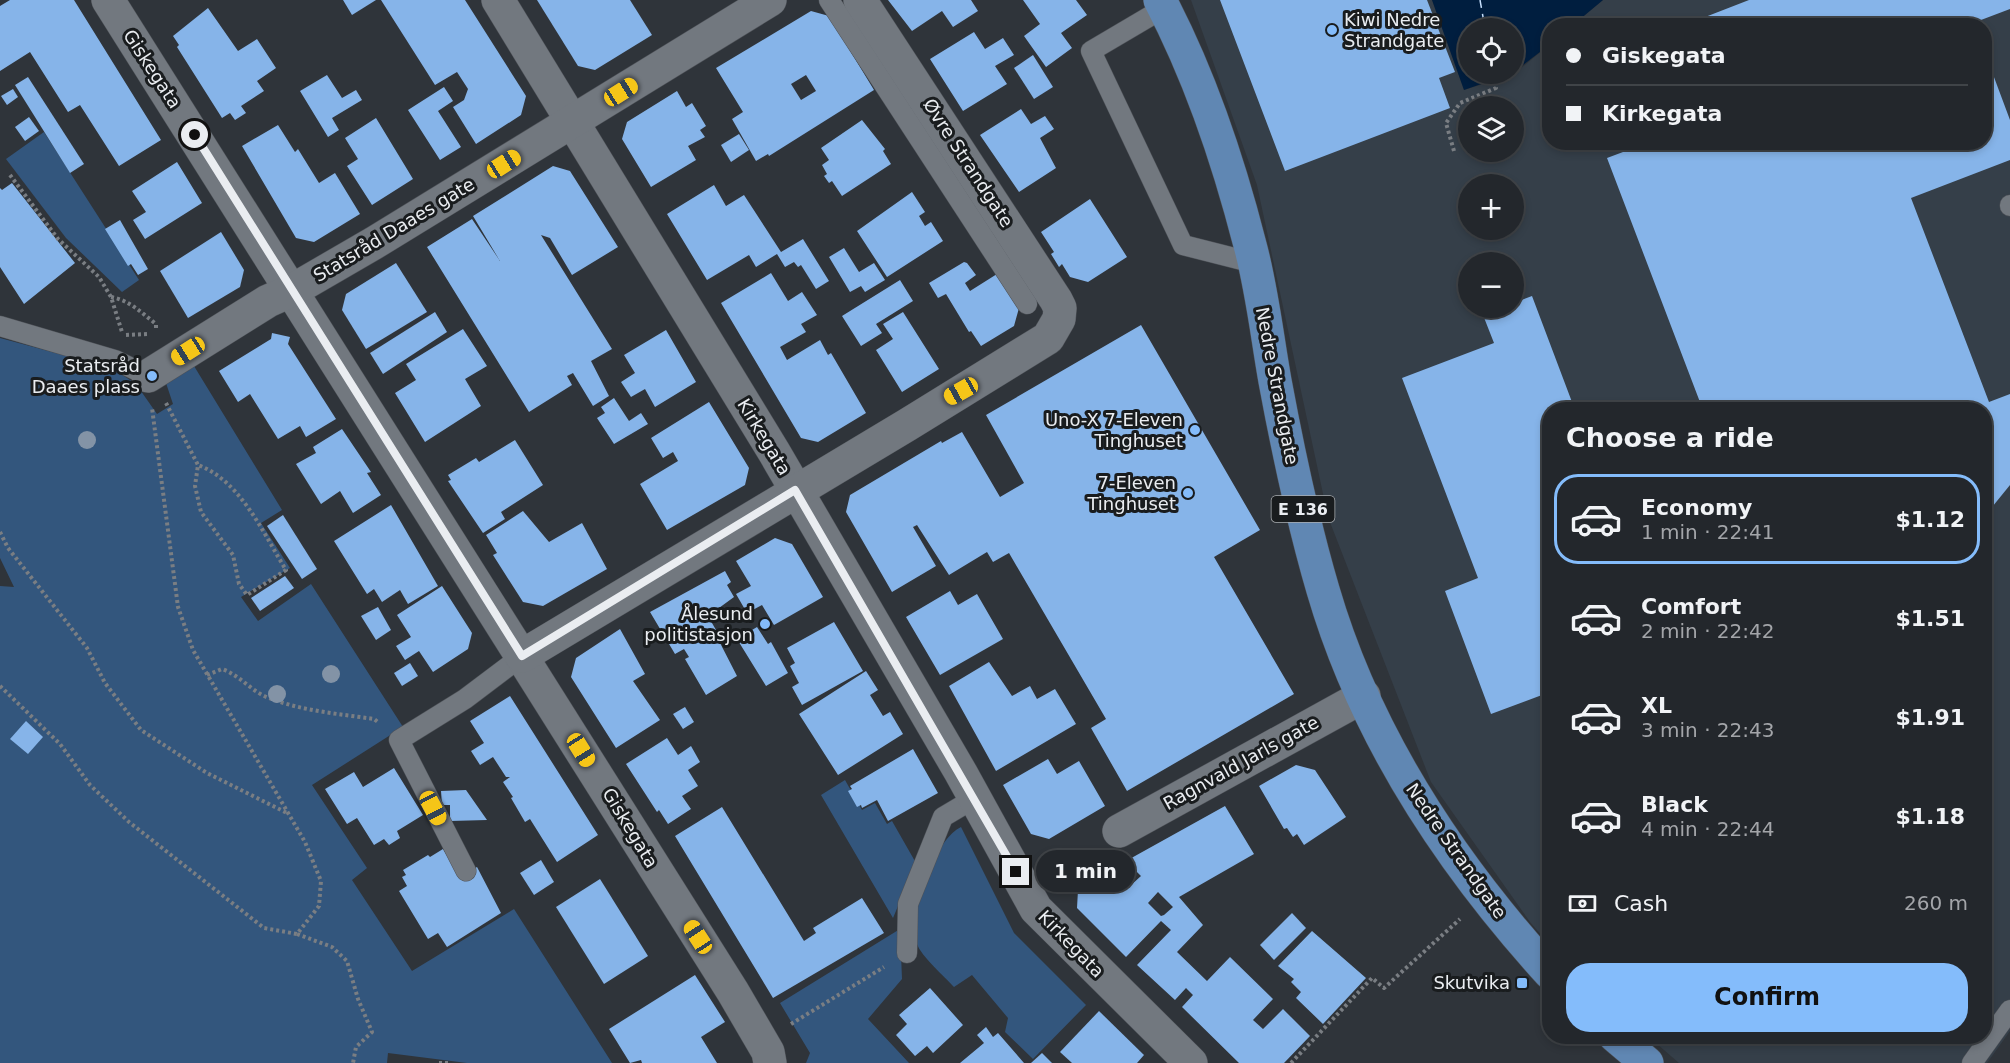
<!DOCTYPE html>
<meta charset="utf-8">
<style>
body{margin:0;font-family:"DejaVu Sans",sans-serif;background:#2b2f34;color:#f1f3f6;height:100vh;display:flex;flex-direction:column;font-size:22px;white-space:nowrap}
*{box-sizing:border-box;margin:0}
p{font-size:20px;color:#a3a5a9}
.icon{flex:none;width:33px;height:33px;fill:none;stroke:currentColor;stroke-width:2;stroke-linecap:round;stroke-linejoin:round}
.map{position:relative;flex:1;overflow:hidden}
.panel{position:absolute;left:1542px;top:402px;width:450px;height:642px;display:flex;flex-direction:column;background:#23272c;border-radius:24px;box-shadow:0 3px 9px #0003,0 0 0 2px #404448}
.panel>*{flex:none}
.hud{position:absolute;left:1542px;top:18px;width:450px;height:132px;border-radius:24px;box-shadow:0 3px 9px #0003,0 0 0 2px #404448;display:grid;align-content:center;height:132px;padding:0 24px;background:#23272c}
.controls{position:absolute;left:1458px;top:18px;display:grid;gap:12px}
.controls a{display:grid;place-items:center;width:66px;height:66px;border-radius:50%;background:#23272c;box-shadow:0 3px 9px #0003,0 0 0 2px #404448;font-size:30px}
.end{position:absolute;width:27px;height:27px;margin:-14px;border:8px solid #eaedf1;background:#111;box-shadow:0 0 0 3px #111}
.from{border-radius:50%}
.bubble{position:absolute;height:42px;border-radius:21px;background:#23272c;box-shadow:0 3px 9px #0003,0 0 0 2px #404448;font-size:20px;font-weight:800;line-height:42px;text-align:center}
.car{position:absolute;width:18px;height:36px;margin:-18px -9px;border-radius:8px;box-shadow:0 0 4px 2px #0007;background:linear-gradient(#f5c518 24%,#345 0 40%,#f5c518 0 76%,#345 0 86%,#f5c518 0)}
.hud b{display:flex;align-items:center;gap:21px;height:57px;font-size:22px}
.hud b+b{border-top:2px solid #404448}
.hud i{width:15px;height:15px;background:#f1f3f6}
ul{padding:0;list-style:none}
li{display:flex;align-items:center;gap:18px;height:90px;margin:0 12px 9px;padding:0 12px;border:3px solid transparent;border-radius:24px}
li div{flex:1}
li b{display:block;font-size:22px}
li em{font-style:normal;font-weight:800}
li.current{border-color:#84bcfb}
li>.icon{width:54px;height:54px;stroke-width:1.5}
h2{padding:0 24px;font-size:27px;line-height:72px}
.pay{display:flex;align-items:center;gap:15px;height:66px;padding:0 24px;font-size:22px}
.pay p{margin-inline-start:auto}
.primary-button{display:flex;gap:12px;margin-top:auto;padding:12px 24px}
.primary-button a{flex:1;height:69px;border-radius:24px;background:#84bcfb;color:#111;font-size:24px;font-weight:800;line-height:69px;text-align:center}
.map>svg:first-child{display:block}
.built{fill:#353f49;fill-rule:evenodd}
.green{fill:#33567d}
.water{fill:#001e3f}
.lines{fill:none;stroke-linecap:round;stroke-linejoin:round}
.ferry{stroke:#c7e0fd;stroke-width:1.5;stroke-dasharray:8 6;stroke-linecap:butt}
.building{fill:#86b4e9;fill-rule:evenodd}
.service-casing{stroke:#4e5258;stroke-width:21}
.minor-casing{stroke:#4e5258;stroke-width:34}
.trunk-casing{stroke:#4e5258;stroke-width:34}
.path{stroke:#7a7e83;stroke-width:4;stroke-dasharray:3 3;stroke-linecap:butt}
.service{stroke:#72787f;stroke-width:20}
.minor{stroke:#72787f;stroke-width:33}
.trunk{stroke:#6087b3;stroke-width:33}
.tree{fill:#8393a6}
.route{stroke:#eaedf1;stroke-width:8}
.poi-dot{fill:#84bcfb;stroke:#191c1e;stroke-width:2}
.labels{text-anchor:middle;stroke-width:6;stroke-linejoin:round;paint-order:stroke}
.shield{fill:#191c1e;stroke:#abaeb2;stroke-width:1.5}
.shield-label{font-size:16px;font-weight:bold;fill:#eaedf1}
.poi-label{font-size:18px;fill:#eaedf1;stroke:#191c1e;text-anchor:end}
.street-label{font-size:18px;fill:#eaedf1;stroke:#191c1e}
</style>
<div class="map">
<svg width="2010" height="1063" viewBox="0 0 2010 1063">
<rect width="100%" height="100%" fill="#2f343a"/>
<path class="built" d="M1191,0H1432L1464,90L1514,74L1549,45L1550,142H1984V26L1573,25L1603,0H2010V1031L1987,1063H1679L1649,1037L1984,1036V410H1550L1549,944L1530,922L1431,782L1328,517L1257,185ZM1468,106H1514V152H1468ZM1468,184H1514V230H1468ZM1468,262H1514V308H1468Z"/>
<g class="green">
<polygon points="44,132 139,280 122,292 66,238 6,159"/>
<polygon points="0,338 112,368 136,384 157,414 173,404 166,383 194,366 282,510 261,523 290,568 241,597 258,621 311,584 403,727 312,785 367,868 352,880 412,971 514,909 612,1063 467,1063 388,1053 387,1063 0,1063 0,586 14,587 0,558"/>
<polygon points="845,780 862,810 875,803 887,824 892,821 916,863 893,918 821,795"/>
<path d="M961,827L1014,933L1086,1005L1033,1059L1005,1032L1008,1018L972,975L954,987C945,977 921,956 917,944C906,916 934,840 961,827Z"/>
<polygon points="900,929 902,979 868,1019 909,1063 806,1063 810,1053 780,1003"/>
</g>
<polygon class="water" points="1432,0 1603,0 1573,25 1550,26 1549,45 1514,72 1514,28 1468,28 1468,74 1510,74 1464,90"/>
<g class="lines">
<g class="ferry">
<polyline points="1480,0 1485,28"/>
<polyline points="1493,74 1494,79"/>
</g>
</g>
<g class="building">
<polygon points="10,0 74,0 161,140 119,166 80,105 68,112 30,52 0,71 0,6"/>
<polygon points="343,0 376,0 352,15"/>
<polygon points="381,0 465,0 526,96 521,115 476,144 453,107 464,100 468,89 457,72 435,85"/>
<polygon points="537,0 630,0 652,35 595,70 578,66"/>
<polygon points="888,0 971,0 978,11 953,27 942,11 912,31"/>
<polygon points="1023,0 1076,0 1087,15 1061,33 1072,48 1046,67 1024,36 1040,24"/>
<polygon points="1220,0 1427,0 1455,72 1439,78 1450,108 1285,171"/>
<polygon points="1749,0 2010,0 2010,9 1973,23 1974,26 1682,26"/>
<polygon points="208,8 238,51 257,39 276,68 257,81 264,91 241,106 246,113 235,120 230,113 222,118 177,47 179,45 173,36"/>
<path d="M811,11L829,16L874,90L769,156L768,154L756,161L732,119L743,112L716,68ZM806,75L816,91L801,100L791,84Z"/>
<polygon points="974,32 985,49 1003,38 1014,55 995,66 1007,84 963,111 930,59"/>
<polygon points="1985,53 2010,120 2010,160 1911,198 1989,402 2010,394 2010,485 1984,517 1984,410 1703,410 1607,158 1623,152 1619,142 1984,142"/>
<polygon points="1033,55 1053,87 1034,99 1014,68"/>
<polygon points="327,75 342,98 356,90 362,100 332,118 339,130 328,137 300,91"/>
<polygon points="28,77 84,164 70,173 15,85"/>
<polygon points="444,87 453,101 438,111 461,147 440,160 408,110"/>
<polygon points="13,89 18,97 7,105 1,96"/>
<polygon points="677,91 686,107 692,103 706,126 700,130 705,137 688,146 696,160 651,187 622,139 627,122"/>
<polygon points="1021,109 1031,124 1045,116 1054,129 1040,138 1056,168 1019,192 980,135"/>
<polygon points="29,117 39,131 25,141 15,127"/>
<polygon points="376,118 413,179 372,205 347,166 358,159 345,138"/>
<polygon points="862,120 885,149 883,151 891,164 842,196 832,181 829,183 824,176 827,174 822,165 829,160 821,148"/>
<polygon points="278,125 295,152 298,149 319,183 335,173 360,214 314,242 296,238 242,146"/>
<polygon points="739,134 749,150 731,162 721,145"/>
<polygon points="177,162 202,203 145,239 133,220 146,212 132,191"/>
<polygon points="553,166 570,171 618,247 572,275 550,238 541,235 612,349 591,361 609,396 593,406 573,373 567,376 572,385 529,412 427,247 472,219 500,261 473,216"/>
<polygon points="12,183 75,263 24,304 0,267 0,188 2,190"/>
<polygon points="714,185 726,206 744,195 781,252 803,239 829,281 816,289 801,265 798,267 794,262 785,267 777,254 756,267 749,255 707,280 667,214"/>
<polygon points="912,192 925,212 919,216 925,226 931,222 943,241 887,277 857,231"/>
<polygon points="1090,199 1127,257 1088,282 1070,277 1062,264 1059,267 1051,254 1054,252 1041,232"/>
<polygon points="120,220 148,269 138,275 131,264 128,266 105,229"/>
<polygon points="221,232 244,270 240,287 188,318 160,271"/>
<polygon points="844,248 859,272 874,263 885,280 865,292 861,286 850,292 829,257"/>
<polygon points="964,262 967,263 976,275 965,283 970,291 997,274 1019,308 1014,326 981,346 971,331 969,332 946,294 938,298 929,283"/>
<polygon points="396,263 427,312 366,349 342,310 346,294"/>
<polygon points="771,273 788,301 802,292 817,315 801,324 806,332 780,347 787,360 820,340 828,355 831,353 866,413 818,442 801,438 721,303"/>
<polygon points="900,280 913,301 876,324 882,333 861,346 842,316"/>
<polygon points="1532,296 1575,410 1550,410 1550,692 1491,714 1445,591 1478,578 1402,378 1494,343 1483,315 1502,308 1514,308 1514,303"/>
<polygon points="435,312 447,332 383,374 370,353"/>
<polygon points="903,312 939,369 902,392 876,350 893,339 883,324"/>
<polygon points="1141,325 1260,530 1214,557 1294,694 1127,791 1091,728 1106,719 1009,553 993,562 987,552 949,575 917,525 913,527 936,566 892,592 846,512 850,495 941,441 942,443 962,432 1000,497 1024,483 986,415"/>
<polygon points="463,329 487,366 465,379 481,406 425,442 395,393 416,380 406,364"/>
<polygon points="666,330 696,382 655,407 645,389 631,397 621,382 635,373 624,355"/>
<polygon points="272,333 290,337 288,344 336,419 306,437 300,426 278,439 250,394 238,402 219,371 271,339"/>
<polygon points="614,398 629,421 641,413 648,424 614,444 597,418 605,413 601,407"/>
<polygon points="709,402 749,468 745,485 667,530 640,484 678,461 673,452 663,458 651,438"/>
<polygon points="342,429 371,472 367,473 381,495 353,513 340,491 321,504 296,464 316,453 313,447"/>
<polygon points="515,440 543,485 501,512 505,519 483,533 448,481 451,480 448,475 476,458 479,462"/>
<polygon points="391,505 438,586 408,604 400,590 382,602 374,589 367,594 334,541"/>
<polygon points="523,511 549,542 582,523 607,569 543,606 523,602 493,555 497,553 486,535"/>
<polygon points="283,515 317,569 302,579 267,526"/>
<polygon points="775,538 792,544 823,597 774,625 762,605 747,613 736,594 751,586 736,561"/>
<polygon points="725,571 731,582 727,585 734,597 708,616 716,630 709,634 714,641 718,639 737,676 706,695 685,659 689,657 684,649 675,654 650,612"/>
<polygon points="285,576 294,588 260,611 251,598"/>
<polygon points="442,586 472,633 468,649 433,672 419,651 405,660 396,646 411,637 397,615"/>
<polygon points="950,591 958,605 977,594 1003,639 940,675 906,617"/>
<polygon points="378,607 391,630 376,640 361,616"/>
<polygon points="834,622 863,671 802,705 792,687 799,683 790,666 795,663 787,648"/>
<polygon points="757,627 768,644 771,642 788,673 766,686 737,639"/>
<polygon points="620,629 645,674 633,681 660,720 616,748 571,677 576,658"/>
<polygon points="989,662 1012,696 1030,686 1037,699 1055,689 1076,724 996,771 949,686"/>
<polygon points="410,663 418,676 402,686 394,673"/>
<polygon points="866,671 878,690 870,695 883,716 890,712 903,734 838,775 799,714"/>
<polygon points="510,696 598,835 557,862 530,819 525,822 511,798 513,797 503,782 510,777 506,777 493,757 480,765 471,751 484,743 470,721"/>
<polygon points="685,707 694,722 683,729 673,714"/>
<polygon points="26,721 43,737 28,754 10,739"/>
<polygon points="667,738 678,755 691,746 700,762 688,770 698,786 682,796 691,809 668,824 659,810 657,812 626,764"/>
<polygon points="913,749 938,793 888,821 877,800 862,808 861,805 857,807 848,791 852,789 850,786"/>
<polygon points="1048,759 1057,774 1079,761 1105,806 1049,839 1031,834 1003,785"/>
<polygon points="1296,765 1315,770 1346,817 1304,845 1297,834 1293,837 1287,828 1284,829 1259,786"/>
<polygon points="394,768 423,815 397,831 400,838 389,845 384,839 374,845 357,818 347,824 325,789 354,772 363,787"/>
<polygon points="466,790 487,820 450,821 450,805 442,805 441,791"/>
<path d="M1225,806L1254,854L1179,897L1203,925L1177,952L1207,981L1230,957L1273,999L1253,1020L1263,1029L1283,1009L1310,1036L1284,1063H1239L1182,1007L1193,995L1186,988L1175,1000L1137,965L1171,930L1161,921L1126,957L1077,908L1078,890L1116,868L1120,871L1118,873L1130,886L1141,876L1126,861ZM1158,892L1173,907L1164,915L1161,916L1148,903Z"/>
<polygon points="722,807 804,941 816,933 813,928 862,898 884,933 773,998 675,836"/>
<polygon points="443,849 461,877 477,867 501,913 447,947 438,933 428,939 399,891 407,886 402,877 406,875 403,870 428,855 430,857"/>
<polygon points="541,860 554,882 534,895 520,873"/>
<polygon points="600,879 648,956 604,984 556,907"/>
<polygon points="1292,913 1306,928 1274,960 1260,945"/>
<polygon points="1312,931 1366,978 1323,1024 1296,998 1301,992 1291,982 1294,979 1278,966"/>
<polygon points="695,975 725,1022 701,1037 717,1063 642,1063 641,1060 630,1063 609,1029"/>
<polygon points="930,988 963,1025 933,1053 927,1046 915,1056 896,1035 907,1024 899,1015"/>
<polygon points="1099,1011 1144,1055 1137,1063 1072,1063 1060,1052"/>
<polygon points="986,1027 993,1037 998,1033 1024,1063 960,1063 984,1043 977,1035"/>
<polygon points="1042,1053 1052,1063 1031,1063"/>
</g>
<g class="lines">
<g class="service-casing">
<g id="service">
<polyline points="829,0 1027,304"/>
<polyline points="1164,8 1091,51 1183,245 1254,263"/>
<polyline points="2010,205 2010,206"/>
<polyline points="0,326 115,360 148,376"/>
<polyline points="466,871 399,740 465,699 522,656"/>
<polyline points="907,953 908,904 943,817 975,798"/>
<polyline points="1972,1063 2010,1010"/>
</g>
</g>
<g class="minor-casing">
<g id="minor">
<polyline points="108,0 733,992 768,1052 770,1063"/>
<polyline points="498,0 774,452 961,773 1036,909 1191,1063"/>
<polyline points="148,376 268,301 293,290 374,243 770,0"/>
<polyline points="522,656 907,425 1048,338 1059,319 1060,308 1056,300 860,0"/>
<polyline points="1119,831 1364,696"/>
</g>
</g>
<g class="trunk-casing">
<g id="trunk">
<path d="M1160,0C1201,78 1228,159 1250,245C1262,289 1267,336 1275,381C1288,451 1303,522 1323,590C1365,734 1450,863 1550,973"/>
<polyline points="1615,1036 1647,1063"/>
</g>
</g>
<g class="path">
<polyline points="1454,151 1446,123 1460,103 1496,88 1494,79"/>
<polyline points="10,175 58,239 99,277 111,297 122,332"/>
<path d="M111,297C129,300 142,313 156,324V330"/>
<polyline points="126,335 148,334"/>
<path d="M166,403L198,465L195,486L201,512L233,555L239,584L247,595L286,570C263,533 241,481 198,465"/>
<polyline points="0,532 8,548 87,648 105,683 141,730 207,773 287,813"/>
<path d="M207,675L222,669C241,676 252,692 269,698C302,711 340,714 374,719L379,723"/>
<polyline points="0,686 60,744 90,785 129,822 264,928 297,934 319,906 321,881 305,842 193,650 178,607 152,408"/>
<polyline points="297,934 332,947 347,961 358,999 372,1032 356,1047 353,1063"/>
<polyline points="791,1024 884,967"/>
<polyline points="439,1063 449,1063"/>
<polyline points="1291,1063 1372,978 1384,988 1460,919"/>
</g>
<use href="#service" class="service"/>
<use href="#minor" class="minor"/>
<use href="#trunk" class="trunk"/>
</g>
<g class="tree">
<circle cx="87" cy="440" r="9"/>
<circle cx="331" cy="674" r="9"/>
<circle cx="277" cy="694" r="9"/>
</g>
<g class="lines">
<polyline class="route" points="195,135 522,656 795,490 1016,872"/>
</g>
<g class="poi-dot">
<circle cx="1332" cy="30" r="6"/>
<circle cx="152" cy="376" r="6"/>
<circle cx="1195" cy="430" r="6"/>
<circle cx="1188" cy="493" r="6"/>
<circle cx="765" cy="624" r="6"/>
<rect x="1516" y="977" width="12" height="12" rx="3"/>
</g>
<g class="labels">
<rect class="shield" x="1271.5" y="496" width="63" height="26" rx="4.5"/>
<g class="shield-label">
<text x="1303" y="515">E 136</text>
</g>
<g class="poi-label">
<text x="1344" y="26" text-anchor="start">Kiwi Nedre<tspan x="1344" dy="21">Strandgate</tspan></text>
<text x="140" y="372">Statsråd<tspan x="140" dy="21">Daaes plass</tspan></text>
<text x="1183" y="426">Uno-X 7-Eleven<tspan x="1183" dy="21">Tinghuset</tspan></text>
<text x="1176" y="489">7-Eleven<tspan x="1176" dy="21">Tinghuset</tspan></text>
<text x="753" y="620">Ålesund<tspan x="753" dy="21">politistasjon</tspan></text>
<text x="1510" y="989">Skutvika</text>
</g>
<g class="street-label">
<text transform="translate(152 69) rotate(57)" y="6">Giskegata</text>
<text transform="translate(968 163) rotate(57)" y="6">Øvre Strandgate</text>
<text transform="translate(394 230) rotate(-31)" y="6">Statsråd Daaes gate</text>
<text transform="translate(1277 386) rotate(79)" y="6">Nedre Strandgate</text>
<text transform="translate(764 437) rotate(59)" y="6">Kirkegata</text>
<text transform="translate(1241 763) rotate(-29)" y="6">Ragnvald Jarls gate</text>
<text transform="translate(630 828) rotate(59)" y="6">Giskegata</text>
<text transform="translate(1456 851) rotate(55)" y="6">Nedre Strandgate</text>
<text transform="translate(1071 944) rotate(46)" y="6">Kirkegata</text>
</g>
</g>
</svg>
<div class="controls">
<a><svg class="icon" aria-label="locate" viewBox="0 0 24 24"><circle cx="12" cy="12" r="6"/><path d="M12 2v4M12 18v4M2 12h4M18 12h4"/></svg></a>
<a><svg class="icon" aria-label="layers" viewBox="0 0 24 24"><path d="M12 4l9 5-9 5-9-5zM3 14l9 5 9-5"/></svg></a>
<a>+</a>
<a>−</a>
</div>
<i class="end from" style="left:195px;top:135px"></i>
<i class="end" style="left:1016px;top:872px"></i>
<div class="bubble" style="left:1036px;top:850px;width:99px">1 min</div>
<i class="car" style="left:621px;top:92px;rotate:58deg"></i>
<i class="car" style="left:504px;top:164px;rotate:58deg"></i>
<i class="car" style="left:188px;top:351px;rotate:238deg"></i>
<i class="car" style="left:961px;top:391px;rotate:241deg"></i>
<i class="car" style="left:581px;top:750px;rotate:148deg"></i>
<i class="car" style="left:433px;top:808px;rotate:152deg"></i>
<i class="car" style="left:698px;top:937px;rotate:327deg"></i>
<div class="hud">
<b><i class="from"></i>Giskegata</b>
<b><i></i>Kirkegata</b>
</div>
<section class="panel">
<h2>Choose a ride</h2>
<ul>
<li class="current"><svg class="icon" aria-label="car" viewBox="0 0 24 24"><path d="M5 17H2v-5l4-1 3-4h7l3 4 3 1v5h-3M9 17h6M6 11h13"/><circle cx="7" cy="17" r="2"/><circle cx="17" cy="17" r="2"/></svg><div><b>Economy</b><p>1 min · 22:41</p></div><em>$1.12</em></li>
<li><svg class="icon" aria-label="car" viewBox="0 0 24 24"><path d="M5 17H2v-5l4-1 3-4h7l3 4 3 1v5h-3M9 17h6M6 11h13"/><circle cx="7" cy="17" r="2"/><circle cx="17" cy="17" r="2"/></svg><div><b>Comfort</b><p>2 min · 22:42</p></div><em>$1.51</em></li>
<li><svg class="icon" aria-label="car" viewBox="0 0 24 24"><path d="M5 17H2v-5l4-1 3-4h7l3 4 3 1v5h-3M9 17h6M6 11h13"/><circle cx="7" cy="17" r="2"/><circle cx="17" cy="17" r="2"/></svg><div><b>XL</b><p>3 min · 22:43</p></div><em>$1.91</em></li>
<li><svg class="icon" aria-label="car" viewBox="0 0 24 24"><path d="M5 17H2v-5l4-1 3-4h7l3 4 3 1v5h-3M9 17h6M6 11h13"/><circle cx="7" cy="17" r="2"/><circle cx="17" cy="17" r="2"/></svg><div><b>Black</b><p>4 min · 22:44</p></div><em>$1.18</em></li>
</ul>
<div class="pay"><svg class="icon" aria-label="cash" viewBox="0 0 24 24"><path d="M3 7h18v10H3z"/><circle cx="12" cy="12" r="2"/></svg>Cash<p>260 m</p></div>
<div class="primary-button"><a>Confirm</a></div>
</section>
</div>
